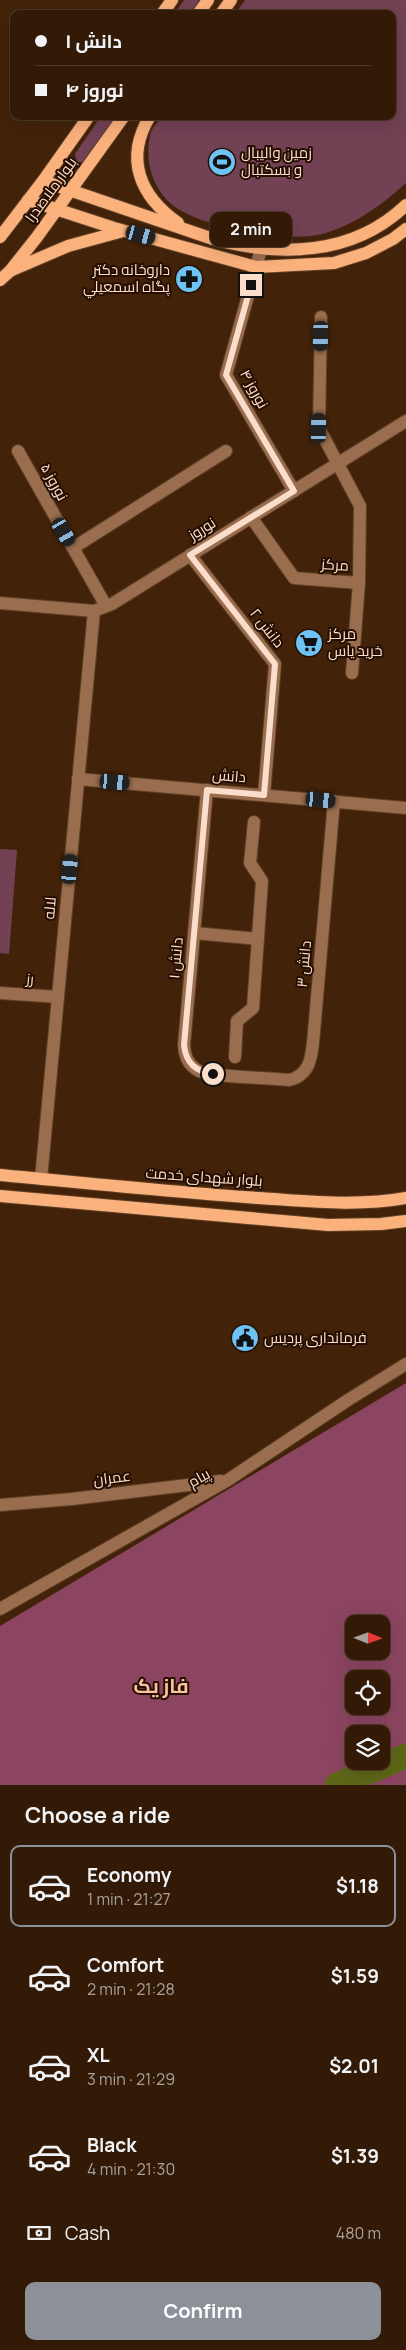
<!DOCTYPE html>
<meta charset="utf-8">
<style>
body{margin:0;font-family:Manrope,Cairo,sans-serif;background:#3d2715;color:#f1f3f6;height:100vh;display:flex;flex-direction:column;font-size:19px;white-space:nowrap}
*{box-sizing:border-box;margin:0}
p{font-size:16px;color:#a8a19b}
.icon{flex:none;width:28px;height:28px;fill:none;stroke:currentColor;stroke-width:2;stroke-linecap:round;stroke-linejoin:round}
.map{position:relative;height:1785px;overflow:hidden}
.sheet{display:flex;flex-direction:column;background:#321a07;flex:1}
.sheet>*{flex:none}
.guide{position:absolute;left:10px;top:10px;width:386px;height:110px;border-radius:10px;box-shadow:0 5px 20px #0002,0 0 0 1px #4d3828;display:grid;align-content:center;height:110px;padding:0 25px;background:#321a07}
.needle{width:32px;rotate:91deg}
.fabs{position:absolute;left:345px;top:1615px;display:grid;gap:10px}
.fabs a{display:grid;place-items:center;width:45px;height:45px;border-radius:10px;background:#321a07;box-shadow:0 5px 20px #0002,0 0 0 1px #4d3828;font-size:25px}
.end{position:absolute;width:22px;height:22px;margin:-11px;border:6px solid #fadecb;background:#111;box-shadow:0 0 0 2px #111}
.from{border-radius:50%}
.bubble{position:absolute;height:35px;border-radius:10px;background:#321a07;box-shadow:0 5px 20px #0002,0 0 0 1px #4d3828;font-size:16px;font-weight:700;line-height:35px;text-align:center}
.car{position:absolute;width:15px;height:30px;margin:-15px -8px;border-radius:6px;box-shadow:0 0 4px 1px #0007;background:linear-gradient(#222 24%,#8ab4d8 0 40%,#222 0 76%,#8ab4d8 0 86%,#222 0)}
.guide b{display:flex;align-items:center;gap:18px;height:48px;font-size:19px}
.guide b+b{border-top:1px solid #4d3828}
.guide i{width:12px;height:12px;background:#f1f3f6}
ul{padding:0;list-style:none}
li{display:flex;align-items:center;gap:15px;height:82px;margin:0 10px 8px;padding:0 15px;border:2px solid transparent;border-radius:10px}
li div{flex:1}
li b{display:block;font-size:19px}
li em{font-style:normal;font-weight:700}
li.active{border-color:#8c9099}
li>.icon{width:45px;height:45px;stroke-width:1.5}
h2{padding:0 25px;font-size:22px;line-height:60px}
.pay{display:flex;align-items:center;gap:12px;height:55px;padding:0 25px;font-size:19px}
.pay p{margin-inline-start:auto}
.primary-button{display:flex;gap:10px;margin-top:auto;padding:10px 25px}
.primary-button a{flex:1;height:58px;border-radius:10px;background:#8c9099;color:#fff;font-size:20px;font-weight:700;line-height:58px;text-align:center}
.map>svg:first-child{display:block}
.green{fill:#724154}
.forest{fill:#8c4561;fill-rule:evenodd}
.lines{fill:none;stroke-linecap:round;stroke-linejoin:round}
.river{stroke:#5d6717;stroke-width:25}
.minor-casing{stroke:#5f4128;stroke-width:14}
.major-casing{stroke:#5f4128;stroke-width:14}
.minor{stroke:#996d4d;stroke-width:12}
.major{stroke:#fab17c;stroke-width:12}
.route{stroke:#fadecb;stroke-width:6}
.labels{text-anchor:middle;stroke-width:4;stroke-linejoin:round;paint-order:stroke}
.poi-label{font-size:15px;fill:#fadecb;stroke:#250d00;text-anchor:start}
.street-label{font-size:15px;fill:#fadecb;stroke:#250d00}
.district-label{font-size:20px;font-weight:bold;fill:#f9c29c;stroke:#250d00}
</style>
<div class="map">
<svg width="406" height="1785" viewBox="0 0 406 1785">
<rect width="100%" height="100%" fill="#422309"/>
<g class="green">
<polygon points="184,0 199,0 190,14 174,14"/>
<path d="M245,0H406V183C381,206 345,232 311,236C275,240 210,228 178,209C153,193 143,160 151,132C153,127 159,121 162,116H392V14H235Z"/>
<polygon points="101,116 117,116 86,161 77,163 75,154"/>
<polygon points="0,849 17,850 9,954 0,953"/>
</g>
<path class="forest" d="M406,1383V1785H0V1626ZM354,1624H381V1651H354ZM354,1679H381V1706H354ZM354,1734H381V1761H354Z"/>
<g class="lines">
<polyline class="river" points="337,1785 406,1756"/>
<g class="minor-casing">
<g id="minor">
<polyline points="261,249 226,375 294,491"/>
<polyline points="321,317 319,428 360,506 359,583"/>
<polyline points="18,451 106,606"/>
<polyline points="251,517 294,578 359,583 352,673"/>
<polyline points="73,548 226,451"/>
<polyline points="190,555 275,664 264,795"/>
<polyline points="0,603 94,611 112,604 406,421"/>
<polyline points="78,779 406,808"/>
<path d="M207,790L184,1045C185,1057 188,1065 199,1071C212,1077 271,1078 289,1080C312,1075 312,1053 314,1032L334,801"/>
<polyline points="194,933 258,939"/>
<polyline points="0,993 58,997"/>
<polyline points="235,1057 237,1021 253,1008 262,881 250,863 254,822"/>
<polyline points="41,1179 94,611"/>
<polyline points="0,1505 72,1499 221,1481"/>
<polyline points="0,1609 228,1480 348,1400 406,1364"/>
</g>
</g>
<g class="major-casing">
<g id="major">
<polyline points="162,14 172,0"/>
<polyline points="198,14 208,0"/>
<polyline points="221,14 231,0"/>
<path d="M150,116C124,159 140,196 178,223"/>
<path d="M43,181L213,239C280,257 353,256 406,205"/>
<polyline points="28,200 114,228 256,267 334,263 366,253 393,239 406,229"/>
<polyline points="0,237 43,181 89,116"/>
<polyline points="12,270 68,246 123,231"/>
<polyline points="0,280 10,271 37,237 124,116"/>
<path d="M0,1175C86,1183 172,1192 258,1198C307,1201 357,1207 406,1198"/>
<polyline points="0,1196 328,1225 381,1224 406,1221"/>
</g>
</g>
<use href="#minor" class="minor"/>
<use href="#major" class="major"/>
</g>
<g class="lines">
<path class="route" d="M213,1074C196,1071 186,1064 184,1045L207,790L264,795L275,664L190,555L294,491L226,375L251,285"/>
</g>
<defs>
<g id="stadium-disc" transform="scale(1.4375)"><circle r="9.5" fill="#6fc2f4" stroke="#250d00"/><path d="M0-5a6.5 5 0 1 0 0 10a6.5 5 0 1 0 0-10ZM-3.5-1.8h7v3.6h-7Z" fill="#111"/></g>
<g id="pharmacy-disc" transform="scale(1.4375)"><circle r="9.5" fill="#6fc2f4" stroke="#250d00"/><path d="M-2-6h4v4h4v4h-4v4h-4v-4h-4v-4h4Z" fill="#111"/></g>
<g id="supermarket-disc" transform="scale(1.4375)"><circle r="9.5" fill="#6fc2f4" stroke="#250d00"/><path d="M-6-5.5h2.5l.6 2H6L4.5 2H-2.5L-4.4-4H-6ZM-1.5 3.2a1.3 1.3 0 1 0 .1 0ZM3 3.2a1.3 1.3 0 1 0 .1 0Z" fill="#111"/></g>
<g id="civic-disc" transform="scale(1.4375)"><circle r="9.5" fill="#6fc2f4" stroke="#250d00"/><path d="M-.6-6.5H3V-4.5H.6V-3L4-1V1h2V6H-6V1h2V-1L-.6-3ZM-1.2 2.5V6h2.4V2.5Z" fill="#111"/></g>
</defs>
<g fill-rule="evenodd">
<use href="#stadium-disc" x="222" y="162"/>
<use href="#pharmacy-disc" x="189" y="279"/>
<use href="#supermarket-disc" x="309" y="643"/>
<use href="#civic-disc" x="245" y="1338"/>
</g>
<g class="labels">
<g class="poi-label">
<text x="241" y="158">زمین والیبال<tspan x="241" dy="17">و بسکتبال</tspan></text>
<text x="170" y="275" text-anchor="end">داروخانه دكتر<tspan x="170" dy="17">پگاه اسمعيلي</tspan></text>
<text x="328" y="639">مرکز<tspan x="328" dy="17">خرید یاس</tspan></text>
<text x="264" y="1343">فرمانداری پردیس</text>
</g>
<g class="street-label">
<text transform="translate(51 190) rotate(-54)" y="5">بلوار ملاصدرا</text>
<text transform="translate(254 389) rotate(61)" y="5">نوروز ۴</text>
<text transform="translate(54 482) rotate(61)" y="5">نوروز ۵</text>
<text transform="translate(202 529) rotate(-32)" y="5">نوروز</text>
<text transform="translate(335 565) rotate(4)" y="5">مرکز</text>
<text transform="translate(267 628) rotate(52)" y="5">دانش ۲</text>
<text transform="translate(229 776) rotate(5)" y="5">دانش</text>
<text transform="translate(50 908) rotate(-85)" y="5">لاله</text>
<text transform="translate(176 958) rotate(-85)" y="5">دانش ۱</text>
<text transform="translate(304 964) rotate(-85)" y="5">دانش ۳</text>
<text transform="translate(30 979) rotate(5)" y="5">رز</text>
<text transform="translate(204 1177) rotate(4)" y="5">بلوار شهدای خدمت</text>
<text transform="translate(112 1478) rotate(-7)" y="5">عمران</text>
<text transform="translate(199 1478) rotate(-29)" y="5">پیام</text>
</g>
<g class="district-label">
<text x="161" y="1693">فاز یک</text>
</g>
</g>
</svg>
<div class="fabs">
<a><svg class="needle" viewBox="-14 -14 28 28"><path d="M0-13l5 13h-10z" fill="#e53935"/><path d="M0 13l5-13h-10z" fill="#a8a19b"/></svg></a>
<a><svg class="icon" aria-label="locate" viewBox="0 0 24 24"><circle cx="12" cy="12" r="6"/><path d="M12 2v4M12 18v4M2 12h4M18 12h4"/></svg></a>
<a><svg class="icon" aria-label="layers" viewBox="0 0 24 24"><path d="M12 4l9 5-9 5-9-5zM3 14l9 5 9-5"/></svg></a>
</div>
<i class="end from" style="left:213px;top:1074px"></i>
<i class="end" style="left:251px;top:285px"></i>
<div class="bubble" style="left:210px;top:212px;width:82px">2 min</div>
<i class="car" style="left:141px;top:235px;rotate:105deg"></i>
<i class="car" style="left:321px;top:336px;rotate:181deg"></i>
<i class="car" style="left:319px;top:428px;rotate:1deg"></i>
<i class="car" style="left:64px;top:532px;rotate:150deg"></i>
<i class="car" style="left:115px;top:782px;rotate:95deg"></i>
<i class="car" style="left:321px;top:800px;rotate:95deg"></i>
<i class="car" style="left:70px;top:869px;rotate:5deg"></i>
<div class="guide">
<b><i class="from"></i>دانش ۱</b>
<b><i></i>نوروز ۴</b>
</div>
</div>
<section class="sheet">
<h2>Choose a ride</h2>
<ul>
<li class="active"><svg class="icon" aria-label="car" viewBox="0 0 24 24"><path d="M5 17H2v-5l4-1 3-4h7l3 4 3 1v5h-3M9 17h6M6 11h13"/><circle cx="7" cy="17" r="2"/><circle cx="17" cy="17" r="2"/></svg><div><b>Economy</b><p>1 min · 21:27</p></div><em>$1.18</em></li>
<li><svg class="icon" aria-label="car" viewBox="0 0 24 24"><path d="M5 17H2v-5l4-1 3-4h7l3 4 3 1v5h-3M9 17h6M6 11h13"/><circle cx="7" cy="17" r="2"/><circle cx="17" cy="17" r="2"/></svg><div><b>Comfort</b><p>2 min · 21:28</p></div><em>$1.59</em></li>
<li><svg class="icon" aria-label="car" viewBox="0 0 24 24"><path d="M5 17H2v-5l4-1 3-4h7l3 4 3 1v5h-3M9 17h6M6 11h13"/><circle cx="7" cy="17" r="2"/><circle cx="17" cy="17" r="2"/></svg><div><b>XL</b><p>3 min · 21:29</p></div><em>$2.01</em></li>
<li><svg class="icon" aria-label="car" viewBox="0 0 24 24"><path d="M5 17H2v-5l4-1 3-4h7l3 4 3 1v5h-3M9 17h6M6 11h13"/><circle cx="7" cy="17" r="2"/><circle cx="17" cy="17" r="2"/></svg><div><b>Black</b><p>4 min · 21:30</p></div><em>$1.39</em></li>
</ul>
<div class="pay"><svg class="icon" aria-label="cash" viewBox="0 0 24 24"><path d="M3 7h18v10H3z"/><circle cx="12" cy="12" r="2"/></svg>Cash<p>480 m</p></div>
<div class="primary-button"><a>Confirm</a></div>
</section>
